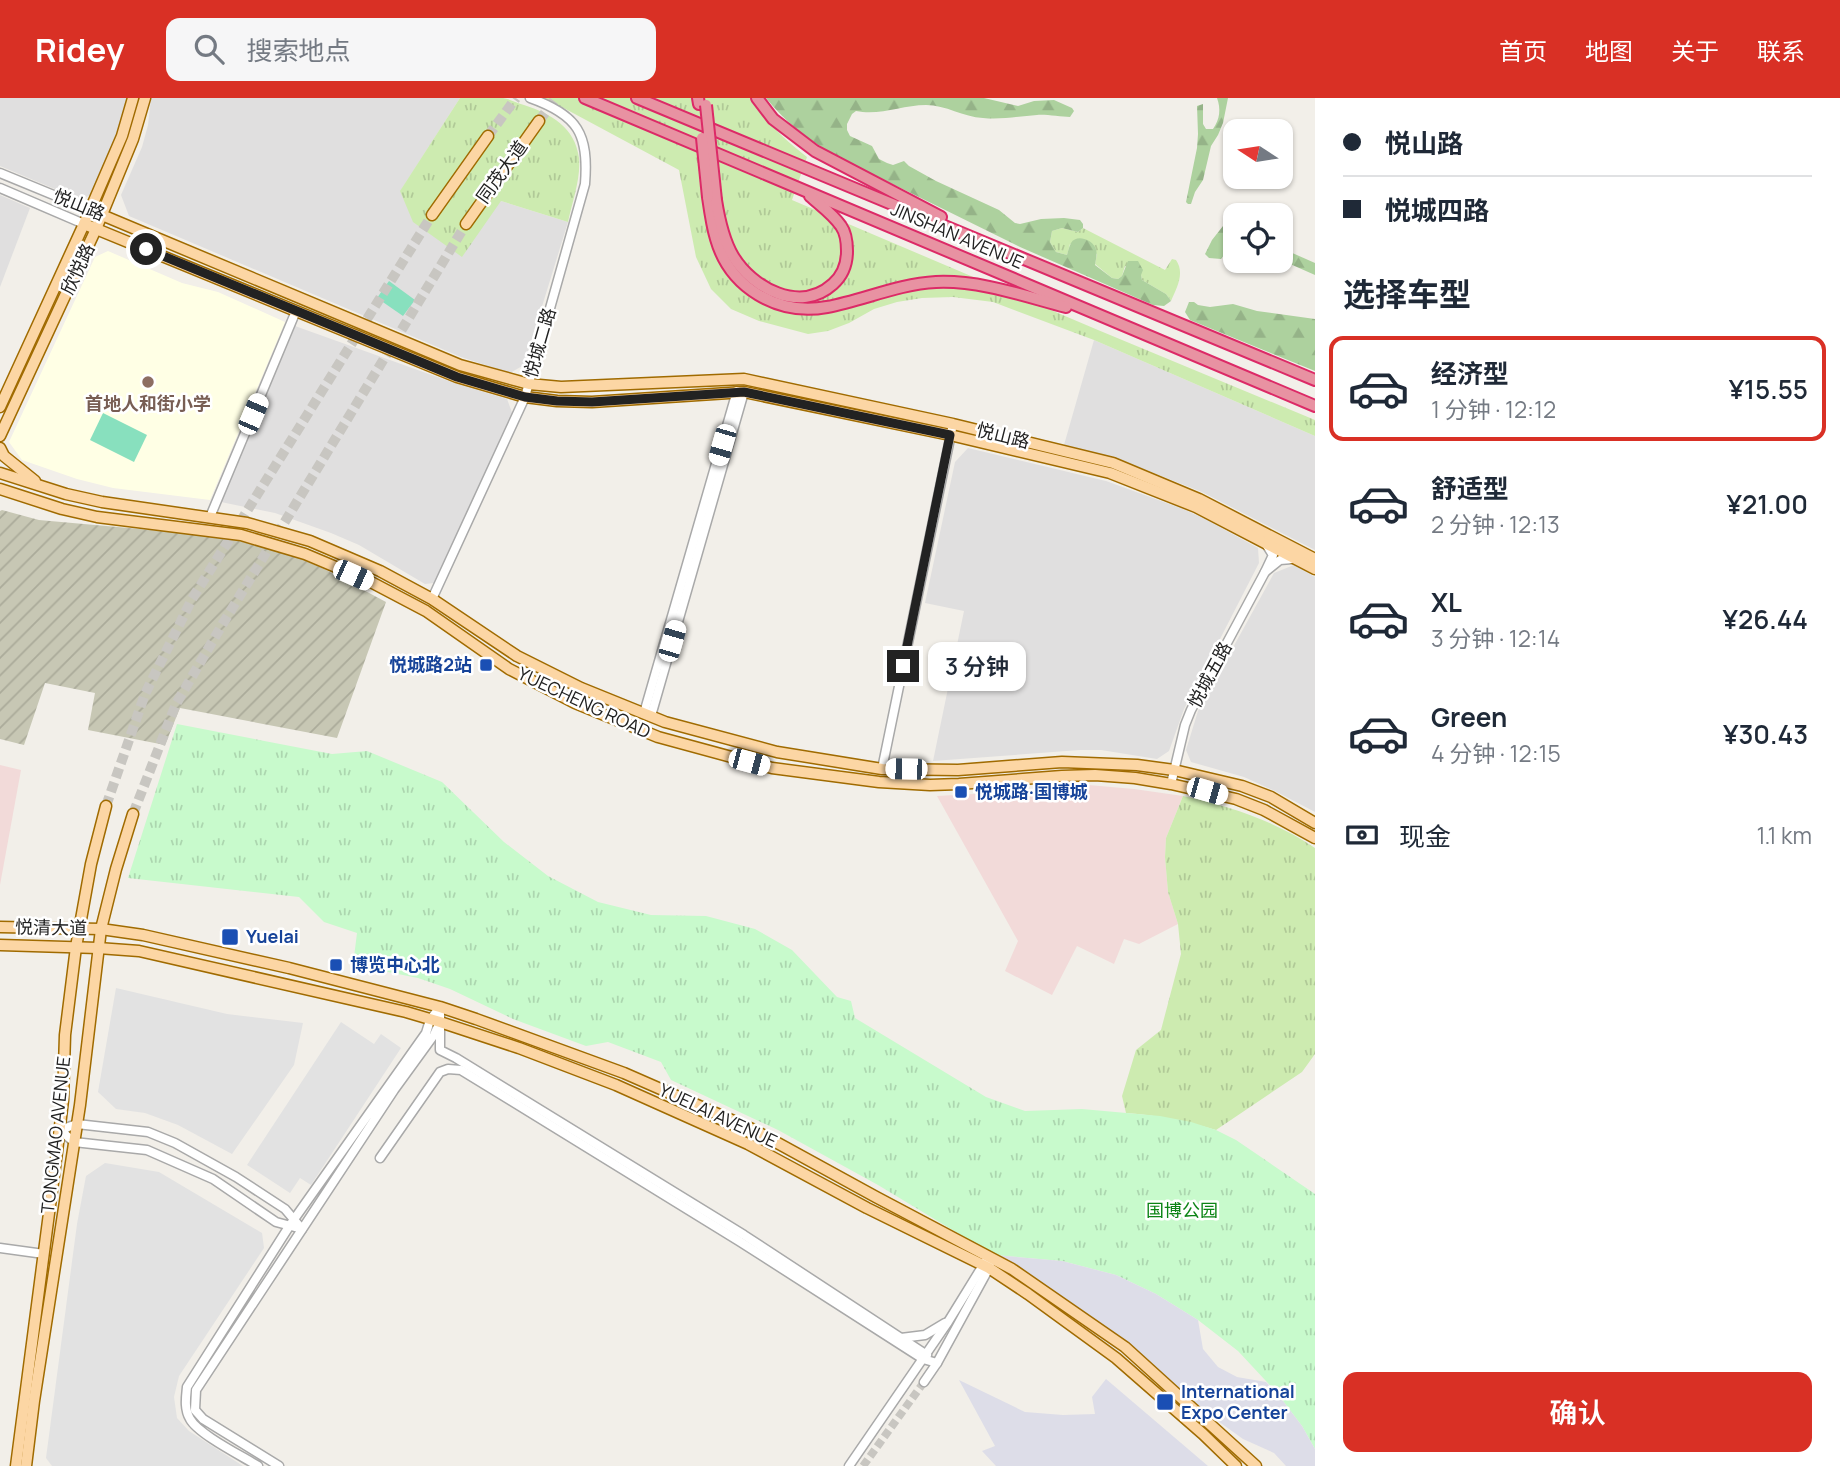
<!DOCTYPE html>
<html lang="zh">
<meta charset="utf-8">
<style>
body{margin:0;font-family:Manrope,"Noto Sans SC",sans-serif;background:#f6f6f7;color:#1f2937;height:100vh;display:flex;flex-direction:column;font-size:26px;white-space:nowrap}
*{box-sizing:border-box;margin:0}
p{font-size:23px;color:#747a83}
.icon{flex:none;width:38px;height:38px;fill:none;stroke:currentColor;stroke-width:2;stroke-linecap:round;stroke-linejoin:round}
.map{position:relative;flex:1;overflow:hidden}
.details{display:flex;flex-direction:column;background:#fff;width:525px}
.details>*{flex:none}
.hud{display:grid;align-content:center;height:154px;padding:0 28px;background:#fff}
.needle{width:46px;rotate:282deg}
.controls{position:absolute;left:1223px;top:21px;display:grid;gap:14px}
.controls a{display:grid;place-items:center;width:70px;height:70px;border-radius:14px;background:#fff;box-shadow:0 2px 5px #0004;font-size:35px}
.end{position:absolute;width:32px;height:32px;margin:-16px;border:9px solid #222;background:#fff;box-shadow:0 0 0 4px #fff}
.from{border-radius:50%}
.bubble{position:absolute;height:49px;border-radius:14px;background:#fff;box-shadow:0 2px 5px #0004;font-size:23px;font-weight:600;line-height:49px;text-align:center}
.car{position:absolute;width:21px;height:42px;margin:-21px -10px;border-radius:9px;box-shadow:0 0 5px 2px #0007;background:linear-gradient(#fff 24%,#345 0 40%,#fff 0 76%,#345 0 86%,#fff 0)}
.hud b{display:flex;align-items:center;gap:24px;height:66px;font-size:26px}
.hud b+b{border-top:2px solid #e0e1e3}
.hud i{width:18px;height:18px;background:#1f2937}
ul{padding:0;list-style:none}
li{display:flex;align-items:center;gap:21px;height:105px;margin:0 14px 10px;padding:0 14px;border:4px solid transparent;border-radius:14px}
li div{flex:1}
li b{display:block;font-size:26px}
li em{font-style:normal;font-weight:600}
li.active{border-color:#d93025}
li>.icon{width:63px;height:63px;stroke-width:1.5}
h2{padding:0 28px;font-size:32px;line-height:84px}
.pay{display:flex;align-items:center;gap:18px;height:77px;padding:0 28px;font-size:26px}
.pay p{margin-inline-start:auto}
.cta{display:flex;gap:14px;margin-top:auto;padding:14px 28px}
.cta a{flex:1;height:80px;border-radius:14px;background:#d93025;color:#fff;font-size:28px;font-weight:600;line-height:80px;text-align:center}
header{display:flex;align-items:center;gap:42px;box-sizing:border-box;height:98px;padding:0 35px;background:#d93025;color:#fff}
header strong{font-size:33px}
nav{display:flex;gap:38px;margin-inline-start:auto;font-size:24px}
.search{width:490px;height:63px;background:#f6f6f7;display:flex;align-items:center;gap:18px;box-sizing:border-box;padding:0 24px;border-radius:14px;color:#747a83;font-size:26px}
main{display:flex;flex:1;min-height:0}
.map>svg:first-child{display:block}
.residential{fill:#e0dfdf}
.commercial{fill:#f2dad9}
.education{fill:#ffffe5}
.construction{fill:url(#construction-furrows)}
.grass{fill:url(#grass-tufts)}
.forest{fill:url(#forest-firs)}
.park{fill:url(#park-tufts)}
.pitch{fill:#88e0be}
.parking{fill:#e2e2e2}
.plaza{fill:#dddde8}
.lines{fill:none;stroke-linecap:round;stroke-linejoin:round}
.minor-tunnel{stroke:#c8c6c1;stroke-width:8;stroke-dasharray:8 4;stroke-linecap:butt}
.major-tunnel{stroke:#c8c6c1;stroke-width:10;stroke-dasharray:10 5;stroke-linecap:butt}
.minor-casing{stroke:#a9a9a9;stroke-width:11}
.major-casing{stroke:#a06b00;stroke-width:13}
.highway-casing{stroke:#dc2a67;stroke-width:14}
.minor{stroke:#fff;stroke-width:8}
.major{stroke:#fcd6a4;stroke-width:10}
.highway{stroke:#e892a2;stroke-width:10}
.highway-bridge-casing{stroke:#dc2a67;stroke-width:14;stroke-linecap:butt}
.highway-bridge{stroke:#e892a2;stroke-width:10}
.route{stroke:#222;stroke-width:9}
.education-dot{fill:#8d6e63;stroke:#fff;stroke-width:2.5}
.transit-dot{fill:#1a4fb4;stroke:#fff;stroke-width:2.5}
.labels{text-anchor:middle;stroke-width:5;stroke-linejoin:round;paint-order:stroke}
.street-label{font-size:18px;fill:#222;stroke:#fff}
.education-label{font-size:18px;font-weight:bold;fill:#785e54;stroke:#fff}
.transit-label{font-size:18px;font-weight:bold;fill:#164399;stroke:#fff;text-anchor:start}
.park-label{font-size:18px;fill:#0c8416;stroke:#fff}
</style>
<header>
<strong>Ridey</strong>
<div class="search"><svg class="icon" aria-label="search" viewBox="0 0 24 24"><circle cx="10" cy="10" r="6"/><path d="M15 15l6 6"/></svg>搜索地点</div>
<nav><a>首页</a><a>地图</a><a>关于</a><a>联系</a></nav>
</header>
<main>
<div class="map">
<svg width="1315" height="1368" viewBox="0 0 1315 1368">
<defs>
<pattern id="construction-furrows" width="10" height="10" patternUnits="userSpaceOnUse" patternTransform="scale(1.75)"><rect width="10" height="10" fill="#c7c7b4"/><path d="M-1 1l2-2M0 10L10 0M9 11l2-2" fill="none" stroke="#abab9a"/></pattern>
<pattern id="grass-tufts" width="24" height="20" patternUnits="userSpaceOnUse" patternTransform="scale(1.75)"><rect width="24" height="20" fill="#cdebb0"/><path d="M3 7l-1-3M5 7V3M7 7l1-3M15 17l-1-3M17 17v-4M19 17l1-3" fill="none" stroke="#b0c997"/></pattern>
<pattern id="forest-firs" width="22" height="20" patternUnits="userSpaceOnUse" patternTransform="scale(1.75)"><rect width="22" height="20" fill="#add19e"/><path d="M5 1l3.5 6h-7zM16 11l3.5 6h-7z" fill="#95b388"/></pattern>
<pattern id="park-tufts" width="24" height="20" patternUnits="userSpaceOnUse" patternTransform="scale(1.75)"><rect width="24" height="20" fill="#c8facc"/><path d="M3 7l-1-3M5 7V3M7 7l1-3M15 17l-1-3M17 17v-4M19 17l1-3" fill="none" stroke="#acd6af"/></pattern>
</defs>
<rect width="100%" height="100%" fill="#f2efe9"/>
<g class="residential">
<polygon points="0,0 127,0 118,36 92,96 81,102 0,68"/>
<polygon points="151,0 460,0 401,92 501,103 568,124 524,267 510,275 461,259 129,118 121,97 142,49 148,27"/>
<polygon points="0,97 30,110 0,189"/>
<polygon points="295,228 454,285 507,301 513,317 434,485 425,486 359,447 331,435 275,415 221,404"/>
<polygon points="1094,242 1315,338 1315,452 1202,394 1113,359 1064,347"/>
<polygon points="968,350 1106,383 1183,411 1205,421 1258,450 1259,465 1184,611 1169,653 1157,661 1101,652 1080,652 933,663 964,513 925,505 955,364"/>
<polygon points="1294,467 1315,479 1315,714 1275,693 1244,679 1191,664 1186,652 1198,613 1274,475"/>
</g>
<g class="commercial">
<polygon points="0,667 21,672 0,787"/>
<polygon points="1077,686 1134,691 1183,698 1166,740 1165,759 1168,794 1178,826 1139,846 1124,841 1114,866 1077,848 1052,897 1005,873 1018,843 937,698 1009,694"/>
</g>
<polygon class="education" points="108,153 182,185 218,194 285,224 210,402 113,390 77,381 22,362 9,344 95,159"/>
<polygon class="construction" points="2,412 39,422 218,438 259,448 292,457 324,471 386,504 337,640 180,610 165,647 88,632 95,595 45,585 24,647 0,641 0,413"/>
<g class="grass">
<path d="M460,0C474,0 490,0 503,0C510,1 517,5 524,7C551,16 575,29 579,60C581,81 572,104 568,124L501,103L462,159L413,124L400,93Z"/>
<path d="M545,0H751C766,24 785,42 807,59L792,102L1098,232L1315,322V338L1094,242L993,204L953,199L922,200L897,204L874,211L849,225L828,233L808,236L759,223L731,211L711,191L696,159L679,72Z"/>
<path d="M1062,130L1078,134L1083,130L1165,172L1172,161L1176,162C1185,175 1177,189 1171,203L1166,196L1142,182L1141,177L1125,168L1122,178L1118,181L1112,180L1095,166L1097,156L1070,146L1067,157L1056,154L1050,144L1052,133Z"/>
<path d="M1183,698C1230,708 1275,723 1315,750V956L1302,974L1216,1032C1186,1023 1157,1017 1126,1015L1122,998L1136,952L1161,932L1181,856L1178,826L1168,794L1165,759L1166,740Z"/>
</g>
<g class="forest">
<path d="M766,0H984L1018,8L1034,3L1054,2L1072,10L1074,13L1070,19C1061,19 1045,16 1037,17C1020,18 1001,22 983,20C963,19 946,7 926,7C902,7 880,18 856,13L852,16L847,26V32L850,38L872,48L879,61L887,65L893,67L904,63L909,68L936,83L999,112L1015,125L1020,126L1041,121L1064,120L1080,122L1083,126V130L1078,134L1062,130L1052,133L1050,144L1056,154L1067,157C1068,153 1069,149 1071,145C1076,136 1091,141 1095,149C1098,155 1096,160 1095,167L1112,180L1118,181L1122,178L1128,163H1138L1143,172L1141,177L1142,182L1166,196L1171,203L1164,208L1153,207L1020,149L838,59C810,43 786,25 766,0Z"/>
<path d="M1217,0H1228L1223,25L1218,37L1211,48L1203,82L1195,94L1191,106H1188L1186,104L1197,50L1198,36L1197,8L1203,6V26L1206,31H1213C1220,21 1221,11 1217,0Z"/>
<polygon points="1223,128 1235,131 1235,146 1232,147 1221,161 1209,160 1205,156 1212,142"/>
<polygon points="1281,150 1315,165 1315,177 1281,162"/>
<polygon points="1189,204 1194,204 1198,207 1210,209 1233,206 1257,213 1315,221 1315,273 1190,222 1185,214"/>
</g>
<polygon class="park" points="177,626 332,656 367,653 442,684 504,744 548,778 598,804 651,817 706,818 755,831 792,852 837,899 851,903 855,920 986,999 1025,1013 1082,1011 1160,1018 1191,1024 1216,1032 1236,1042 1315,1096 1315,1351 1302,1328 1277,1295 1238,1253 1198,1222 1156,1196 1116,1177 1062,1163 994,1157 878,1087 778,1032 671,982 661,964 608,944 586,948 513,921 450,891 418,880 353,867 357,835 324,824 299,799 128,780"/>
<g class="pitch">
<polygon points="389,183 415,202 403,218 377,200"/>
<polygon points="103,315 147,337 134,364 90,342"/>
</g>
<g class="parking">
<polygon points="116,890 227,916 303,925 294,967 232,1056 178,1027 145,1015 116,1011 98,994"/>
<polygon points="341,924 374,946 381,936 401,950 311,1087 300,1080 290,1095 247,1067"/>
<polygon points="105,1065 159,1074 262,1135 264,1150 179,1278 174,1299 177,1320 189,1333 243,1368 52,1368 46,1360 77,1126 86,1078"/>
</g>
<g class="plaza">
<polygon points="994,1157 1062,1163 1116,1177 1156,1196 1198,1222 1203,1251 1218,1269 1237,1279 1266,1284 1277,1295 1302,1328 1315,1351 1315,1368 1286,1368 1274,1355 1243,1341 1190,1303 1085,1215"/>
<polygon points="1106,1281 1208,1368 996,1368 982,1353 995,1348 959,1282 1025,1314 1063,1317 1095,1316 1092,1299"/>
</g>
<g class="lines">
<polyline class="minor-tunnel" points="863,1368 924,1284"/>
<g class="major-tunnel">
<polyline points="539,23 556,0"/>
<polyline points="488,38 516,0"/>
<polyline points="106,708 145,596 192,501 432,117"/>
<polyline points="133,716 176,606 222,527 466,126"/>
</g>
<g class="minor-casing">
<g id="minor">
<polyline points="0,75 90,112"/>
<polyline points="0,90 84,126"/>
<polyline points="210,419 296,213"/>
<polyline points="1266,446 1273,457 1265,474 1280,462 1292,461"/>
<path d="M432,501L525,299L585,86C589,36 578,17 530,0"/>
<polyline points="644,615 737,293"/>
<polyline points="651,618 744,294"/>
<polyline points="882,671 953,326"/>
<polyline points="1171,686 1185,627 1191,612 1265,474"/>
<polyline points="440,927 440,952 456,960 744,1137 927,1257"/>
<polygon points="77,1026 148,1034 175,1045 236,1079 285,1111 302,1131 276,1124 213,1081 147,1052 74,1044 60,1032"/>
<polyline points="380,1060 440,974 448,971 461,972 739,1143 923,1261 937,1265"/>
<polyline points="0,1150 44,1156"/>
<polyline points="901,1240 925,1237 945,1225"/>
<polyline points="924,1284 937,1265 989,1170 990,1165"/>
<path d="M258,1368C242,1358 198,1336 190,1321C184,1311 186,1299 187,1289L290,1127L426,935L430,922L440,909V924L434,937L394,992L196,1292L195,1312L203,1321L279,1368"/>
<polyline points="849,1368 948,1224 985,1164"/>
</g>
</g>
<g class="major-casing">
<g id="major">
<polyline points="90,112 460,267 529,286 561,289 744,281 953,326 1113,365 1199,401 1315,461"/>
<polyline points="432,117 488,38"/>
<polyline points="84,126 457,279 525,299 557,303 592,304 744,294 950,337 1110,375 1196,409 1315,471"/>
<polyline points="466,126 539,23"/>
<polyline points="0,309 84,126 122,38 133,0"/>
<polyline points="0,338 96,131 133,41 145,0"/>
<polyline points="0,350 4,358 35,383"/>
<polyline points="0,375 66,396 102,404 247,425 310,443 380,473 432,501 517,558 581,590 665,624 777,654 882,671 958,672 1062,664 1137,667 1174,672 1242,688 1271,699 1315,725"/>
<polyline points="0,391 62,411 97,419 241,437 305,456 369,483 426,513 509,571 575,605 658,639 772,670 879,684 930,687 959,686 1062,678 1095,677 1135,680 1171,686 1236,701 1264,712 1315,740"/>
<polyline points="0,829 101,831 143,837 289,870 440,909 476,921 624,975 752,1031 876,1099 1012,1171 1125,1249 1256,1368"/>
<polyline points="0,847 98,850 139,853 406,914 440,924 519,950 616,987 748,1046 867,1110 989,1170 1028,1196 1116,1260 1203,1336 1236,1368"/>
<polyline points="16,1368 57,1054 63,1002 65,937 76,849 91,766 106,708"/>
<polyline points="26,1368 34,1303 80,1007 101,831 116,771 133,716"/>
</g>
</g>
<g class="highway-casing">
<g id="highway">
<polyline points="585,0 1315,308"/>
<polyline points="637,0 1315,282"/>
<polyline points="698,0 699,6"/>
<polyline points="757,0 773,21 815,53 941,119"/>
<path d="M708,99C710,113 712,128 716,141C730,190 778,218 827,209C864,202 898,186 936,184C980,182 1024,198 1066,209"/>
<path d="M716,102C719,121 723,141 733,158C752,190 800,216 833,186C842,178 847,166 847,153C847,145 846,135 841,128C833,116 820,107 810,98"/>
</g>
</g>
<use href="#minor" class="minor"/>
<use href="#major" class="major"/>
<use href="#highway" class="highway"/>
<g class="highway-bridge-casing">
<g id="highway-bridge">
<polyline points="706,7 716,102"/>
<polyline points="702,40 708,99"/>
</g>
</g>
<use href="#highway-bridge" class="highway-bridge"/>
</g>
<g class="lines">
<polyline class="route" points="146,151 457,279 525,299 557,303 592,304 744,294 950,337 903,568"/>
</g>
<circle class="education-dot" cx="148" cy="284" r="7"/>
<g class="transit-dot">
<rect x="479" y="560" width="14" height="14" rx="3.5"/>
<rect x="954" y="687" width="14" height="14" rx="3.5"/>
<rect x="221" y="830" width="18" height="18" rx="3.5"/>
<rect x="329" y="860" width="14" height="14" rx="3.5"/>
<rect x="1156" y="1295" width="18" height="18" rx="3.5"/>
</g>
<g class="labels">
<g class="street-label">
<text transform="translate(502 74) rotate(-54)" y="6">同茂大道</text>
<text transform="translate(79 107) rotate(22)" y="6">悦山路</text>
<text transform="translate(957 138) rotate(23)" y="6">JINSHAN AVENUE</text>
<text transform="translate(78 171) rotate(-65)" y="6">欣悦路</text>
<text transform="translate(540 245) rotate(-74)" y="6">悦城二路</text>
<text transform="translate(1003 338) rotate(14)" y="6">悦山路</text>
<text transform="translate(1210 577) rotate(-62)" y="6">悦城五路</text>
<text transform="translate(584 605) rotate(25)" y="6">YUECHENG ROAD</text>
<text transform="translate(51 830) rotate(1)" y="6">悦清大道</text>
<text transform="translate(718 1018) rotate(25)" y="6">YUELAI AVENUE</text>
<text transform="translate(56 1037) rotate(-84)" y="6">TONGMAO AVENUE</text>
</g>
<g class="education-label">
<text x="148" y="312">首地人和街小学</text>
</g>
<g class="transit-label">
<text x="472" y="573" text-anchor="end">悦城路2站</text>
<text x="975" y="700">悦城路·国博城</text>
<text x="246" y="845">Yuelai</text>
<text x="350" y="873">博览中心北</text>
<text x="1181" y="1300">International<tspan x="1181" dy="21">Expo Center</tspan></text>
</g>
<g class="park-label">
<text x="1182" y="1119">国博公园</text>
</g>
</g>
</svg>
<div class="controls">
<a><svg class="needle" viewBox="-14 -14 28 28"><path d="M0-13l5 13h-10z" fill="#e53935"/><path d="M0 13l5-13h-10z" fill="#747a83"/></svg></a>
<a><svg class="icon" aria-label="locate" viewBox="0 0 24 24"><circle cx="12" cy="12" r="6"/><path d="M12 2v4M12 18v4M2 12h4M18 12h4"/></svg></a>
</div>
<i class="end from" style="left:146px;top:151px"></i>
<i class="end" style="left:903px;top:568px"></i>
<div class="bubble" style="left:928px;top:544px;width:98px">3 分钟</div>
<i class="car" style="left:253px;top:316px;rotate:23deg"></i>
<i class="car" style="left:722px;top:347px;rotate:196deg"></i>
<i class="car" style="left:353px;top:477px;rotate:114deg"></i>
<i class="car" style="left:672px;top:543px;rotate:16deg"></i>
<i class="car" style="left:749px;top:664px;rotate:105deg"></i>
<i class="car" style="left:906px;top:671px;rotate:271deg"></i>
<i class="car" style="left:1207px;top:693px;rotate:106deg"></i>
</div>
<section class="details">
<div class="hud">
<b><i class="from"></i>悦山路</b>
<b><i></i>悦城四路</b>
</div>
<h2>选择车型</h2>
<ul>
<li class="active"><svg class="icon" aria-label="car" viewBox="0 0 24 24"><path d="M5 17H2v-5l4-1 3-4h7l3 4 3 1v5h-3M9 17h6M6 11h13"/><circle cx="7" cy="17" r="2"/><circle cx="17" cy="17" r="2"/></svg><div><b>经济型</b><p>1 分钟 · 12:12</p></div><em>¥15.55</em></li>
<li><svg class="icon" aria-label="car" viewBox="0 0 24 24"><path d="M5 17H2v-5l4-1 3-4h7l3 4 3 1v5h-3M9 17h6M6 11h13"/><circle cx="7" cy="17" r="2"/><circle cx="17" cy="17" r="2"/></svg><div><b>舒适型</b><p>2 分钟 · 12:13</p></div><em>¥21.00</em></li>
<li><svg class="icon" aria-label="car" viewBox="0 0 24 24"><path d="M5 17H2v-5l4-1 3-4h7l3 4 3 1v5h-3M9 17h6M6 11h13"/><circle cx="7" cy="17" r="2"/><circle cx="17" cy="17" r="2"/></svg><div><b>XL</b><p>3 分钟 · 12:14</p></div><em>¥26.44</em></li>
<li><svg class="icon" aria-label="car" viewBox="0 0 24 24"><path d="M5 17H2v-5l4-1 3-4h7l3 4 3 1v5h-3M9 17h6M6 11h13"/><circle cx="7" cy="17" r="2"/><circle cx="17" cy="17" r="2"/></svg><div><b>Green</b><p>4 分钟 · 12:15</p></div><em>¥30.43</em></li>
</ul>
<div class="pay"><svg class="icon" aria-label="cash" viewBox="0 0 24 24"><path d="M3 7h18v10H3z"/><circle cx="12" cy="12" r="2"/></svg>现金<p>1.1 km</p></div>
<div class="cta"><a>确认</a></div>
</section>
</main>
